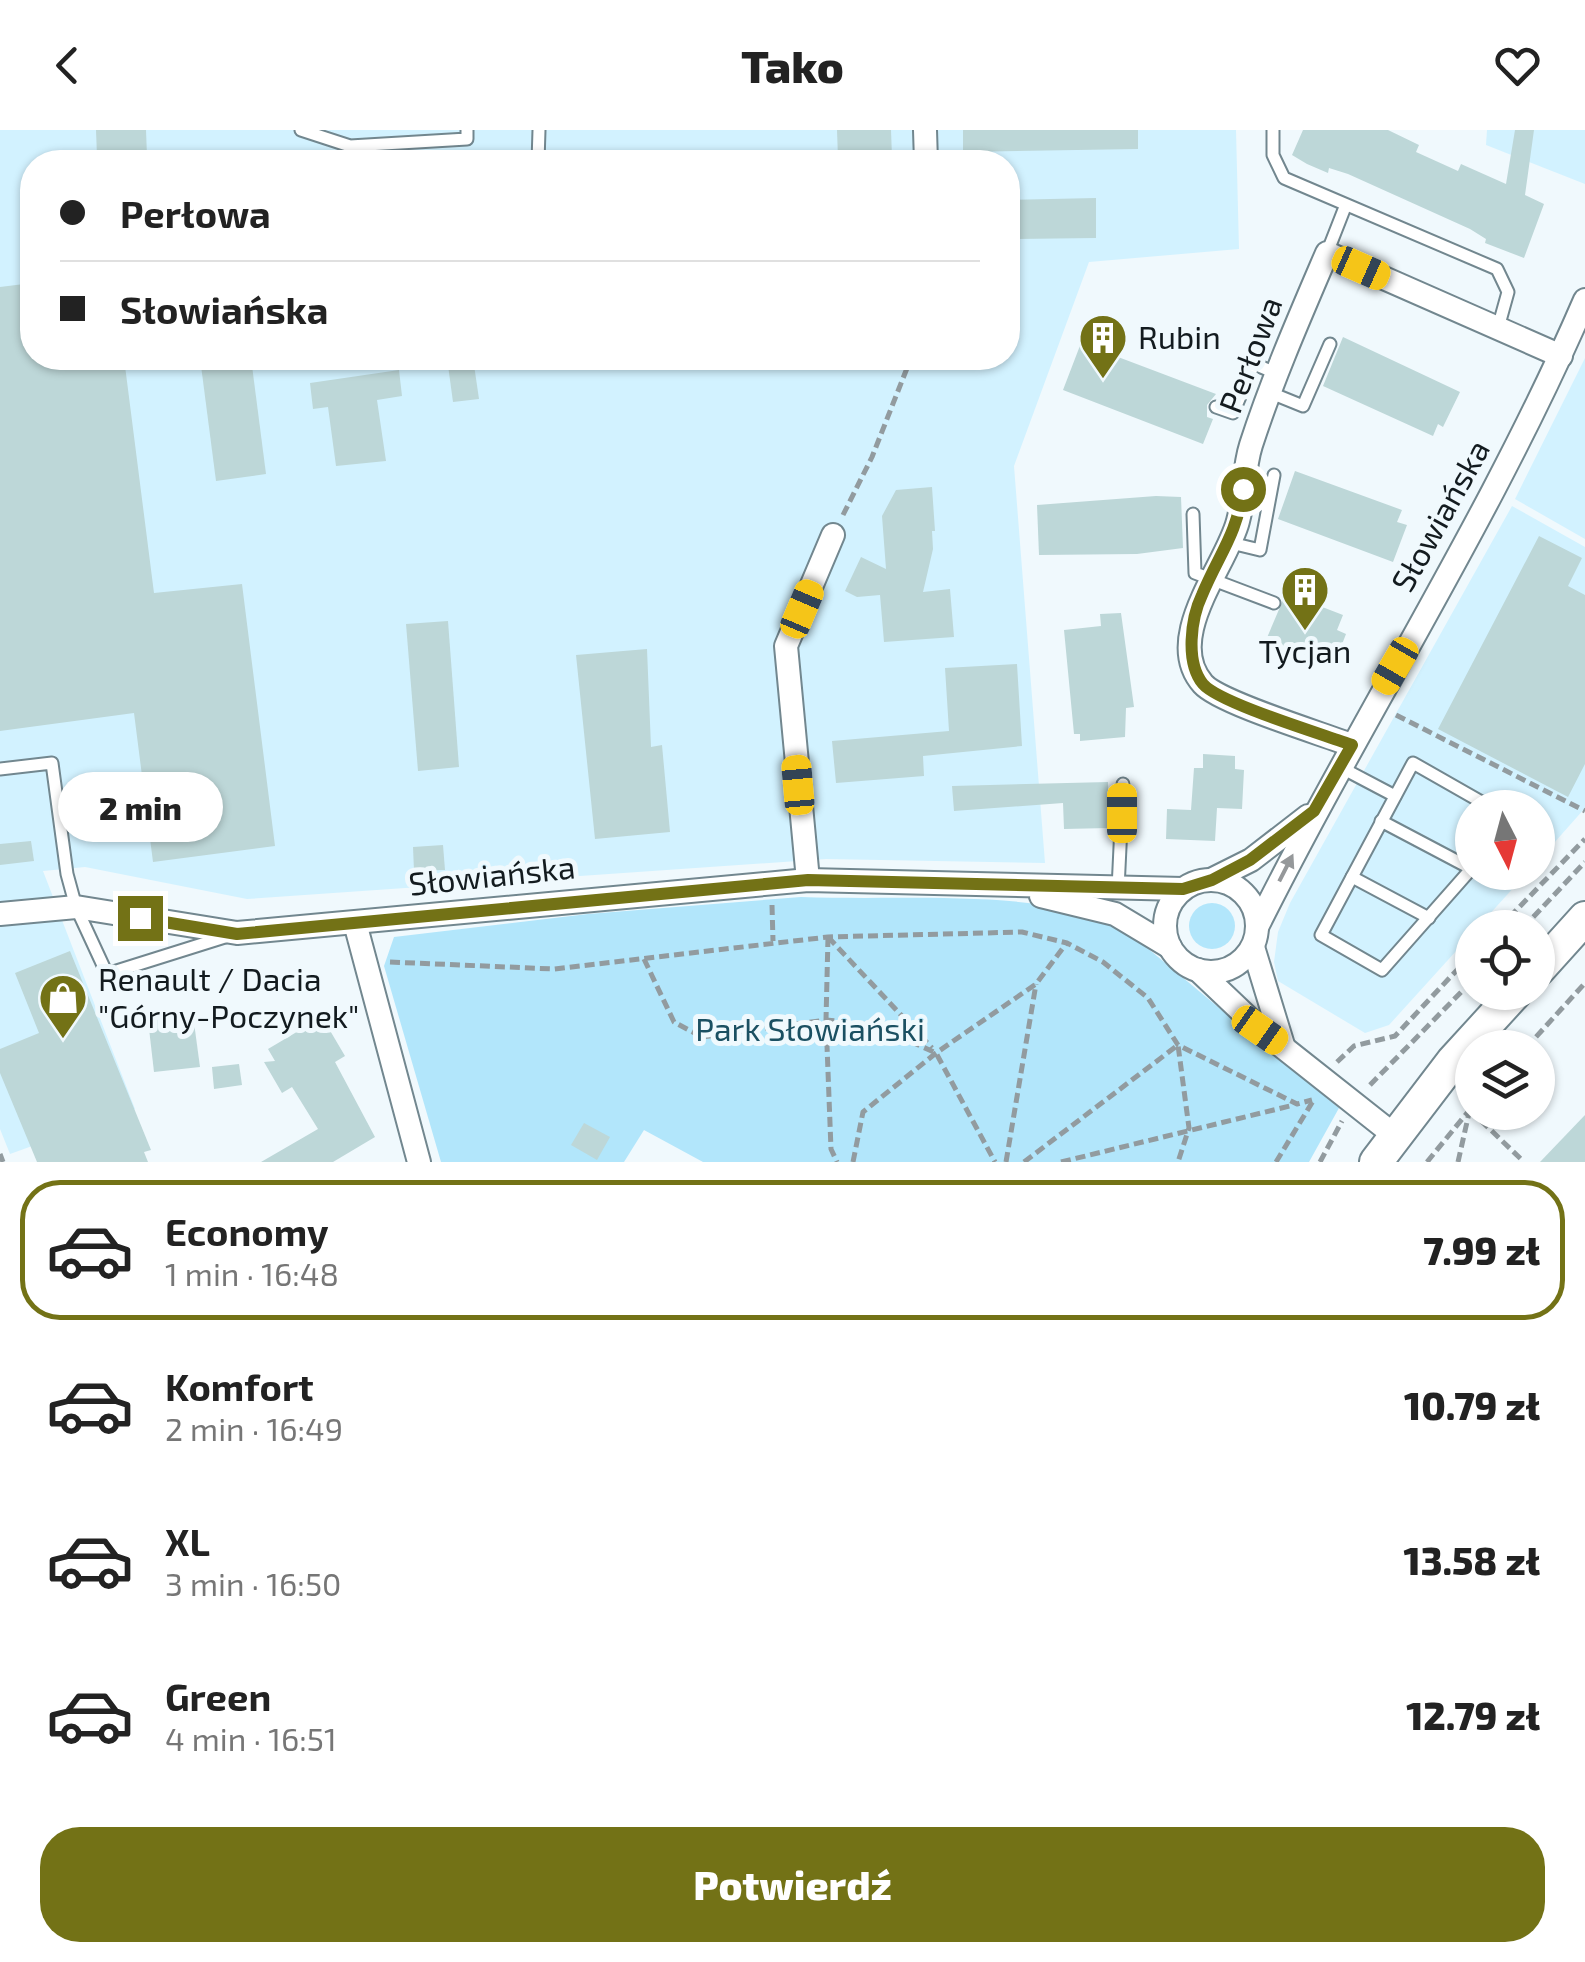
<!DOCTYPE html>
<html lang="pl">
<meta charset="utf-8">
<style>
body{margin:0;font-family:"Exo 2",sans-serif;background:#f2f2f2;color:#222;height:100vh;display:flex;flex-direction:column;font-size:38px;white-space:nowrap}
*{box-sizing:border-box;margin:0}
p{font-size:32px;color:#767676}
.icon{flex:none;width:55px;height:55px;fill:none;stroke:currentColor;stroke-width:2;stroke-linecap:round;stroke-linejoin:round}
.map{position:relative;height:1032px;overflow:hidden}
.sheet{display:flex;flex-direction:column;background:#fff;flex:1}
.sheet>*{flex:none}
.banner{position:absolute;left:20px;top:20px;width:1000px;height:220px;border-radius:40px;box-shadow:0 2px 8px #0004;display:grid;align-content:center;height:220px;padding:0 40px;background:#fff}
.needle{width:65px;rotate:174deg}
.tools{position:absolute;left:1455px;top:660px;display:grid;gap:20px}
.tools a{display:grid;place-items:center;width:100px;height:100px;border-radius:50%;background:#fff;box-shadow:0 2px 8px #0004;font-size:50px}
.end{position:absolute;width:45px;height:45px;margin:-22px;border:12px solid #737216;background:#fff;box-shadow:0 0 0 5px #fff}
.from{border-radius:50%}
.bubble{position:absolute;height:70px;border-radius:35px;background:#fff;box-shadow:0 2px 8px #0004;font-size:32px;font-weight:800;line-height:70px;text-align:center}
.car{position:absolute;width:30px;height:60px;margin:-30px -15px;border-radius:12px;box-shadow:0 0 8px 2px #0007;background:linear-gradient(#f5c518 24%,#345 0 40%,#f5c518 0 76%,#345 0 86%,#f5c518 0)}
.banner b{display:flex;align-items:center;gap:35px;height:95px;font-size:38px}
.banner b+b{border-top:2px solid #e0e0e0}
.banner i{width:25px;height:25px;background:#222}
ul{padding:18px 0 0;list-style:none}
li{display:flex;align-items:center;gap:30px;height:140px;margin:0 20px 15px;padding:0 20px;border:5px solid transparent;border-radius:40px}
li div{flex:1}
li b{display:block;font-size:38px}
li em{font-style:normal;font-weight:800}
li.selected{border-color:#737216}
li>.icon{width:90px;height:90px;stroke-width:1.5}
.button{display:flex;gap:20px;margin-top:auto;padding:20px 40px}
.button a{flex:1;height:115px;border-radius:40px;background:#737216;color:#fff;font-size:40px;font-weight:800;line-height:115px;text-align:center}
header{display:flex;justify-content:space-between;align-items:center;height:130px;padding:0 40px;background:#fff;font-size:45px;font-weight:800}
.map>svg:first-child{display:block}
.built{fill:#d2f2ff;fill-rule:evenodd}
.green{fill:#b2e6fb}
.building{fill:#bdd7d8}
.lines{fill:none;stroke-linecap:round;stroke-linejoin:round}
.lane-casing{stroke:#72878f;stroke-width:15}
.street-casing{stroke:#72878f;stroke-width:26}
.secondary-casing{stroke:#72878f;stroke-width:36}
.path{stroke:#929b9f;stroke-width:5;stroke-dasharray:10 5;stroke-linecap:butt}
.lane{stroke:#fff;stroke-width:11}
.street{stroke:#fff;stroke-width:22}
.secondary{stroke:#fff;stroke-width:32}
.oneway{fill:#95989a}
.route{stroke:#737216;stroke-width:12}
.labels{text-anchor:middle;stroke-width:10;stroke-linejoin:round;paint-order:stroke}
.poi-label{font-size:32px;fill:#131b1f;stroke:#f0f9fd;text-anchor:start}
.street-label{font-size:32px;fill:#131b1f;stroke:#f0f9fd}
.park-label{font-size:32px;fill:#1b5062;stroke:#f0f9fd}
</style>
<header><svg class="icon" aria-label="back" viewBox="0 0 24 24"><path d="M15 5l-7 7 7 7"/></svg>Tako<svg class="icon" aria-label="heart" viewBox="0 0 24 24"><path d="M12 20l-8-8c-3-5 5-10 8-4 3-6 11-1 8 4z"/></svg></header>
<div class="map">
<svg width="1585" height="1032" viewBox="0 0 1585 1032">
<rect width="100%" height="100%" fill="#f0f9fd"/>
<g class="built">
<path d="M0,0H1236L1239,119L1089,132L1014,336L1045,733L826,729L247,769L85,737L43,741L135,979L10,1024L0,999ZM32,32H1008V228H32Z"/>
<polygon points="1487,0 1585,0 1585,54 1486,15"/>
<polygon points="1585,228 1585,409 1515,369"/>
<polygon points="1512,376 1585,417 1585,678 1538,731 1538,678 1472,678 1472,742 1527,743 1389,895 1365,903 1278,851 1274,832 1278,802 1290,773"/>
</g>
<g class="green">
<path d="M801,767C880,770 986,763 1062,778C1086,783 1110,795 1133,806L1339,978L1309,1032H703L644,1000L624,1032H441L384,836L394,807L588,784Z"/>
<circle cx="1212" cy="796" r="23"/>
</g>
<g class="building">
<polygon points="96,0 146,0 147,26 97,26"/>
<polygon points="837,0 891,0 892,27 838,28"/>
<polygon points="963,0 1138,0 1138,19 963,22"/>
<polygon points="1303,0 1388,0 1419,15 1416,22 1458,41 1461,34 1506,54 1515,0 1534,0 1525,65 1544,74 1524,128 1485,113 1486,109 1470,99 1348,44 1329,38 1328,43 1307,34 1292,25"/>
<polygon points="1096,68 1096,108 1008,109 1008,70"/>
<polygon points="32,153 32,228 124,228 154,463 242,454 275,716 153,732 134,583 0,601 0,157"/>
<polygon points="1343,207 1460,262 1443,297 1438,294 1433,306 1323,256"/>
<polygon points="1081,213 1216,264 1207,275 1207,287 1213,289 1203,314 1063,260"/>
<polygon points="200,228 251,228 266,344 216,351"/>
<polygon points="447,228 473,228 479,269 453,272"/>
<polygon points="399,240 402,266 377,270 386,331 336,336 328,277 313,279 310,253"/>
<polygon points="1295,341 1402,380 1397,392 1407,395 1393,432 1278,389"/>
<polygon points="932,357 935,401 932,401 933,419 923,462 950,459 954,507 884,512 880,465 857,467 845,461 861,427 886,439 882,386 896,360"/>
<polygon points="1156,366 1181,367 1183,418 1137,424 1039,425 1037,375"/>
<polygon points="1539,406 1582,428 1568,456 1585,465 1585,634 1568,667 1438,599"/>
<polygon points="1299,468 1343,485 1337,500 1346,504 1334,535 1266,510 1283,470 1296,476"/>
<polygon points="1121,483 1134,577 1126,578 1125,607 1080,611 1080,604 1074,604 1064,500 1101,496 1100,484"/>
<polygon points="448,491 459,637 418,641 406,494"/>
<polygon points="647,519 651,617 662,615 670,702 595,709 576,525"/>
<polygon points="1017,534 1022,616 923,626 924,646 836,653 832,611 949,601 945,538"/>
<polygon points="1203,624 1235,626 1235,639 1244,640 1242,679 1217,678 1215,711 1166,709 1167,679 1191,680 1194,638 1203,638"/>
<polygon points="1108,652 1109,698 1064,699 1063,673 954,681 952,656"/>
<polygon points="31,711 34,731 0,735 0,714"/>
<polygon points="443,715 445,740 414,741 413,717"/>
<polygon points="70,821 151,1020 144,1022 148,1032 37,1032 0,943 0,919 39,903 15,843"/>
<polygon points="193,885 200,937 154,942 148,890"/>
<polygon points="322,887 345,926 335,932 375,1007 333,1032 261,1032 318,999 292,957 282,963 264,932 275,931 268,919"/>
<polygon points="239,934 242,955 214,959 212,937"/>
<polygon points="1585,985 1585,1032 1540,1032"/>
<polygon points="584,993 610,1007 597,1030 571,1015"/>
</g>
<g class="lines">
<g class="lane-casing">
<g id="lane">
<polyline points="301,0 350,16 467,9 467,0"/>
<polyline points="1273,0 1273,25 1284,48 1497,139 1508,162 1498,198"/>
<polyline points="538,32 539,0"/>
<polyline points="1327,123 1345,77"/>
<polyline points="1271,263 1303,276 1330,214"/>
<polyline points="1216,277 1233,283 1254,234 1278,244"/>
<polyline points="1193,384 1195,443 1274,473"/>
<polyline points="1231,413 1260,420 1274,345"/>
<polyline points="1338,636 1395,666"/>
<polyline points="0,639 52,633 67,744 76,777 107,844 228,806"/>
<polyline points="1381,691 1472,739"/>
<polyline points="1472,738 1382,840 1321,805 1413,633 1492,678"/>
<polyline points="1352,747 1429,788"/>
<polyline points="1118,759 1123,654"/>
</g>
</g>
<g class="street-casing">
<g id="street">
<polyline points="925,0 926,32"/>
<path d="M1351,615C1323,604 1220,573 1203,554C1162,508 1227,435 1238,391C1245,366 1243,340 1251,315C1272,250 1300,186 1327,123L1561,226"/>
<polyline points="808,750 786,516 833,405"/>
<polyline points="1211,750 1251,730 1308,686"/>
<circle cx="1211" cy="796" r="46"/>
<polyline points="1041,766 1115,784 1170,817"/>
<polyline points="0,784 76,777 237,803 808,750 1183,759"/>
<polyline points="355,793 419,1032"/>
<path d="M1258,795C1363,585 1492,386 1585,170"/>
<polyline points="1253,817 1283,915"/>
<polyline points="1198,840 1260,899 1394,1005"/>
</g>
</g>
<g class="secondary-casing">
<g id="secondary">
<polyline points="1538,840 1585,788"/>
<polyline points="1376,1032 1453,931 1516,862"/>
</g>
</g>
<g class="path">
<polyline points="843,385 872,327 911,228"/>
<polyline points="1396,585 1585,681"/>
<polyline points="772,775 773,811"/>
<polyline points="1499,798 1585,709"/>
<polyline points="1523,798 1585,732"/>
<polyline points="828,807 826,890 831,1019 837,1032"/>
<polyline points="828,807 932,918"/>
<polyline points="644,829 674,892 702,907 826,890 874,895 936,923 995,1032"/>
<polyline points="390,832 554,839 828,807 1022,802 1067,813 1103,832 1148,868 1178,915 1297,974 1312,970"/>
<polyline points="1526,918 1585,853"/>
<polyline points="1337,932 1354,916 1395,906 1472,824"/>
<polyline points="1370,955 1472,851"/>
<polyline points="1470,980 1524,1032"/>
<polyline points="0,1024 3,1032"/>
<polyline points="853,1032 863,982 936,923 1036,854 1066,814"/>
<polyline points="1006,1032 1036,854"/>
<polyline points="1024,1032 1178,915 1189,998 1178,1032"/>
<polyline points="1061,1032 1294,975"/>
<polyline points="1276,1032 1313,971"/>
<polyline points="1320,1032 1342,991"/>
<polyline points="1427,1032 1472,977"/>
<polyline points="1458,1032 1469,983"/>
</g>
<use href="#lane" class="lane"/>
<use href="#street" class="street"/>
<use href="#secondary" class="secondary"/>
</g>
<defs><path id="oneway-solid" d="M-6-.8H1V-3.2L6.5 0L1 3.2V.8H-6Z" transform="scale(2.5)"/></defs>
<use class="oneway" href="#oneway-solid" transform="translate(1286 738) rotate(-63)"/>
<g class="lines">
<path class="route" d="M140,788L237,804L808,750L1183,759L1212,750L1250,730L1314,681L1352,615C1322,604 1219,573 1203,554C1185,532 1191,488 1202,465C1219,424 1237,405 1243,359"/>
</g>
<defs>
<g id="building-pin" transform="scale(2.5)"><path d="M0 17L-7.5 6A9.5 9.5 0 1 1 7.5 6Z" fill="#737216" stroke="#f0f9fd"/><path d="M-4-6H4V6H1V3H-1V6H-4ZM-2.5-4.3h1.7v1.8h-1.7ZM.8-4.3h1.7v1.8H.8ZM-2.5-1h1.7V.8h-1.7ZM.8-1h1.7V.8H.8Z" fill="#fff"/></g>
<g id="shop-pin" transform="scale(2.5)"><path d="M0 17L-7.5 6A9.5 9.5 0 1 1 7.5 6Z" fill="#737216" stroke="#f0f9fd"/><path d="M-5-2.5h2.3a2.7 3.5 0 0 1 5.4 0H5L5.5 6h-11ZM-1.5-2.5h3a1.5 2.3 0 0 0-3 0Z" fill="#fff"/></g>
</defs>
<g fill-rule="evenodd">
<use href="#building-pin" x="1103" y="208"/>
<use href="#building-pin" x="1305" y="460"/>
<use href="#shop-pin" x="63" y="868"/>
</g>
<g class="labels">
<g class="poi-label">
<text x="1138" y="219">Rubin</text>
<text x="1305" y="533" text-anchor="middle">Tycjan</text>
<text x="98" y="861">Renault / Dacia<tspan x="98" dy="37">"Górny-Poczynek"</tspan></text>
</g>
<g class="street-label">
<text transform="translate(1251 225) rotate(-69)" y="11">Perłowa</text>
<text transform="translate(1441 386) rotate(-61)" y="11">Słowiańska</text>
<text transform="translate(492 746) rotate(-6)" y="11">Słowiańska</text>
</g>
<g class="park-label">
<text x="810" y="911">Park Słowiański</text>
</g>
</g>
</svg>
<div class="tools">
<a><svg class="needle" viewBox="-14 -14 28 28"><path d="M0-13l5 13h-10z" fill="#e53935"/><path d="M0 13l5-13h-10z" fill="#767676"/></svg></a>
<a><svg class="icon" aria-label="locate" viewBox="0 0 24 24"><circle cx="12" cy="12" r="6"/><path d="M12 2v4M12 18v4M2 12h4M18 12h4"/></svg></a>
<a><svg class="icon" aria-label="layers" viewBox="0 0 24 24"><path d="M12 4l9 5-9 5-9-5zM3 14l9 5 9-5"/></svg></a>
</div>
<i class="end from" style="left:1243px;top:359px"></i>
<i class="end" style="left:140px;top:788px"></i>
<div class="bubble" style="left:58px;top:642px;width:165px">2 min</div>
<i class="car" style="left:1361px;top:138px;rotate:114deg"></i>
<i class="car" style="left:802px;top:479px;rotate:23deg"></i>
<i class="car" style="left:1395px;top:536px;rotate:210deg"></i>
<i class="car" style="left:798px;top:655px;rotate:355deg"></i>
<i class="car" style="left:1122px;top:683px;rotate:0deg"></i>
<i class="car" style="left:1260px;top:900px;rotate:125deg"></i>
<div class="banner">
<b><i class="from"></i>Perłowa</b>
<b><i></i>Słowiańska</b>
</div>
</div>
<section class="sheet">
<ul>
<li class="selected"><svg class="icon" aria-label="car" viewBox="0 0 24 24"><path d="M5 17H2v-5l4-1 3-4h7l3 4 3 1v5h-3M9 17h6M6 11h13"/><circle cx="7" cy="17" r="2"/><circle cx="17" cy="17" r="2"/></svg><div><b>Economy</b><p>1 min · 16:48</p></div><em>7.99 zł</em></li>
<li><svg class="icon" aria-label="car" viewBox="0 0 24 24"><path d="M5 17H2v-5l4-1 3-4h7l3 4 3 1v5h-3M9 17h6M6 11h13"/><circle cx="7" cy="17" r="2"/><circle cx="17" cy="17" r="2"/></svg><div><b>Komfort</b><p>2 min · 16:49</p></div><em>10.79 zł</em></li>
<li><svg class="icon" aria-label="car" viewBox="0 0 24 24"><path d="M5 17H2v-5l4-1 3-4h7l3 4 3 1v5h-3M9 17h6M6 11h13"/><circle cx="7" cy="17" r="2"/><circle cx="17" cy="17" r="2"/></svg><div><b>XL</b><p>3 min · 16:50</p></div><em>13.58 zł</em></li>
<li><svg class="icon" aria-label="car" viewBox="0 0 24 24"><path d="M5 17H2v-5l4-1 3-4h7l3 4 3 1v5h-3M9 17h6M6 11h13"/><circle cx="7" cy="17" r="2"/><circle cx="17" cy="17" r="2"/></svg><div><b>Green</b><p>4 min · 16:51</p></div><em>12.79 zł</em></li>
</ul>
<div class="button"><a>Potwierdź</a></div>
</section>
